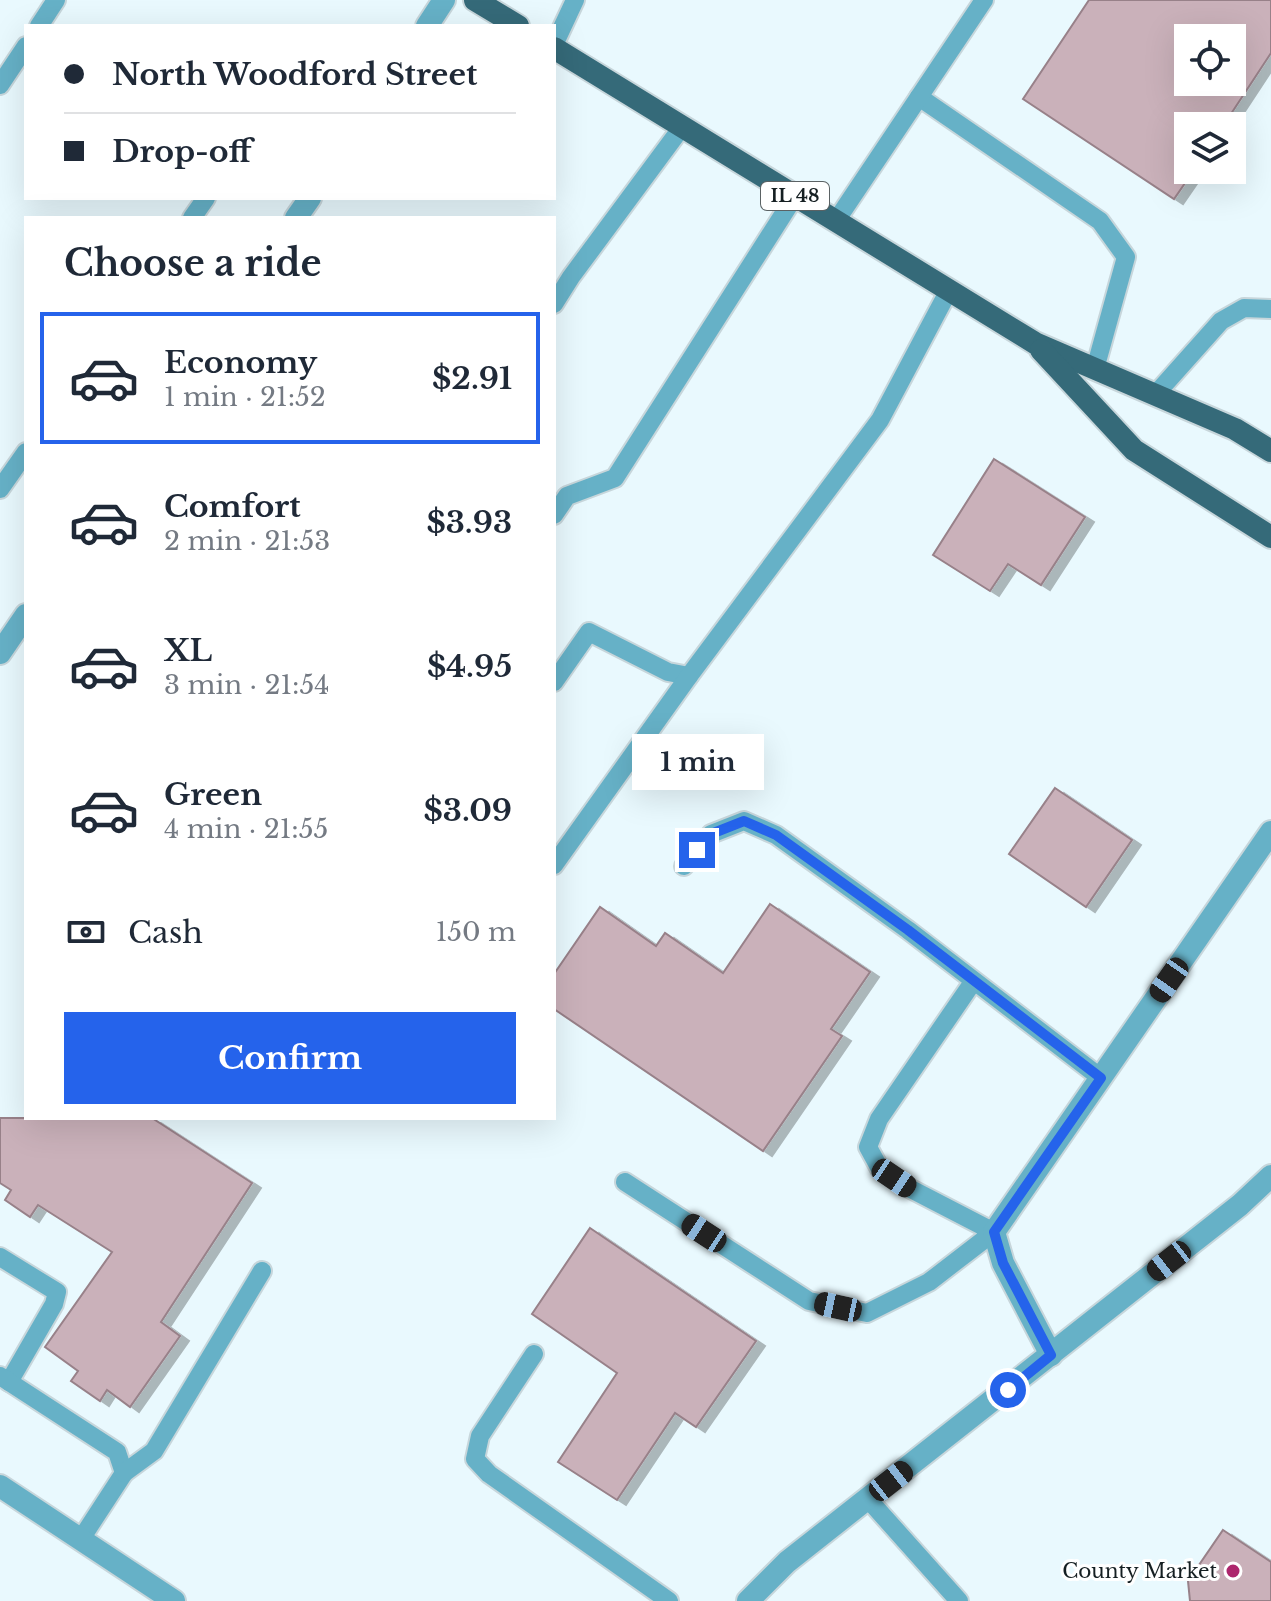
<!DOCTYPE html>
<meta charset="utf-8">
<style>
body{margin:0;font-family:"Libre Baskerville",serif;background:#f6f6f7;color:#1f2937;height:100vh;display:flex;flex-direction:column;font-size:30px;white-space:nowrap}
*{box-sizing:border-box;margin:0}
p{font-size:26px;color:#747a83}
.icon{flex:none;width:44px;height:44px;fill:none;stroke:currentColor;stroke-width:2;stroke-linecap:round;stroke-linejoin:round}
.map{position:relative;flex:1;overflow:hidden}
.panel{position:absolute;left:24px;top:216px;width:532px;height:904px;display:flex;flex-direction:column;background:#fff;border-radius:0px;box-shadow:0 8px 32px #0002}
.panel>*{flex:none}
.top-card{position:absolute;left:24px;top:24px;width:532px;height:176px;border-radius:0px;box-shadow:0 8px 32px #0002;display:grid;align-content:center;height:176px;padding:0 40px;background:#fff}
.controls{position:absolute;left:1174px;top:24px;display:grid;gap:16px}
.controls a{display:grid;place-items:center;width:72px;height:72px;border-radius:0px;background:#fff;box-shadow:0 8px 32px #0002;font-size:40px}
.end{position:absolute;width:36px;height:36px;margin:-18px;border:10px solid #2563eb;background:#fff;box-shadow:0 0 0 4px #fff}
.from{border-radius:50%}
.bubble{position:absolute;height:56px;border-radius:0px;background:#fff;box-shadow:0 8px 32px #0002;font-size:26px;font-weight:800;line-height:56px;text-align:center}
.car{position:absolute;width:24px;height:48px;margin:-24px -12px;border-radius:10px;box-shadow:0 0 6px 2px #0007;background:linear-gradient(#222 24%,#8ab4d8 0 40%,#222 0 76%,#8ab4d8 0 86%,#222 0)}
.top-card b{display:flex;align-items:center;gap:28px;height:76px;font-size:30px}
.top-card b+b{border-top:2px solid #e0e1e3}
.top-card i{width:20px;height:20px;background:#1f2937}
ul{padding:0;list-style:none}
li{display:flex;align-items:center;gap:24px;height:132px;margin:0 16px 12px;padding:0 24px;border:4px solid transparent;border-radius:0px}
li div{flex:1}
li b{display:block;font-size:30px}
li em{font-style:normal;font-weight:800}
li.active{border-color:#2563eb}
li>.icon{width:72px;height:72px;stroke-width:1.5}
h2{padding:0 40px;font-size:36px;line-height:96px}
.pay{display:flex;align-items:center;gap:20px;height:88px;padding:0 40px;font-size:30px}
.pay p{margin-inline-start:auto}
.button{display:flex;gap:16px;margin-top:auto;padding:16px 40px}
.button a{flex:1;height:92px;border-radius:0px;background:#2563eb;color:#fff;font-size:32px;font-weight:800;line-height:92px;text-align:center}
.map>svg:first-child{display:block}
.building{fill:#cab1ba;stroke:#988189;stroke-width:2;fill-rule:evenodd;filter:url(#shadow)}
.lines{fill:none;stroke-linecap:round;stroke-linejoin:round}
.service-casing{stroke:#c7d6db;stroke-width:22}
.minor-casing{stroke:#c7d6db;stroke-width:26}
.tertiary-casing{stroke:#c7d6db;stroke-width:26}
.primary-casing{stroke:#c7d6db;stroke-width:26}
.service{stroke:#66b1c7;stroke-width:18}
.minor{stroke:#66b1c7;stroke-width:22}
.tertiary{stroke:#66b1c7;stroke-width:22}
.primary{stroke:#356a79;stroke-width:22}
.route{stroke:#2563eb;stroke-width:10}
.poi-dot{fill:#ad266d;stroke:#fff;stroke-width:3}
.labels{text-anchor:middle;stroke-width:6;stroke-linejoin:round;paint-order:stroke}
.shield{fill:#fff;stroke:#5b6264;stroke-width:2}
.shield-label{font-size:18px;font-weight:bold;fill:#151f22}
.poi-label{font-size:20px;fill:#151f22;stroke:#fff;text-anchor:end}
</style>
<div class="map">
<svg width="1271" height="1601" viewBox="0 0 1271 1601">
<defs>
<filter id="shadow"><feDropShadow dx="9" dy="5" stdDeviation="0" flood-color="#0004"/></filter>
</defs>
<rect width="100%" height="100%" fill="#e9f9fe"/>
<g class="building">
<path d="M1089,0H1271V53L1223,126H1188V170H1194L1174,199L1023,99ZM1188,38H1232V82H1188Z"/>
<polygon points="994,459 1085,517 1041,585 1008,564 990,591 933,555"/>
<polygon points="1055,788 1132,840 1086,907 1009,854"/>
<polygon points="770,904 870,972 831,1029 842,1036 763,1151 554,1009 554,974 600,907 656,946 665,933 723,973"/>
<polygon points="0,1118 152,1118 252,1183 161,1322 180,1336 130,1407 107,1390 100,1401 71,1381 78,1371 45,1347 112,1252 38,1205 30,1217 5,1200 11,1190 0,1183"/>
<polygon points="590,1228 756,1341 696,1427 675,1413 617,1500 558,1462 617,1373 532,1314"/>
<polygon points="1223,1530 1271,1562 1271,1601 1190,1601 1188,1581"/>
</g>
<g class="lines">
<g class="service-casing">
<g id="service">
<polyline points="39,26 56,0"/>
<polyline points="554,45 575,0"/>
<polyline points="0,85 26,46"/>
<polyline points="919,97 1100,221 1126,257 1095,369"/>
<polyline points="192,218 206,198"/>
<polyline points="836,221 984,0"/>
<polyline points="554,304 571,277 682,127"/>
<polyline points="1155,395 1221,321 1244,308 1271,309"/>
<polyline points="0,489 26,452"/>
<polyline points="554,515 567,496 615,478 795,196"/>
<polyline points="554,682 589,632 668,672 689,676"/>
<polyline points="554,865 689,676 880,420 949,290"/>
<polyline points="684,866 711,834 744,821 776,835 908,930 1101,1078"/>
<polyline points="625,1182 809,1301 867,1313 929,1282 994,1232 907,1187 880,1169 868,1147 879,1119 973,982"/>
<polyline points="0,1257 57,1292 54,1304 9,1382"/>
<polyline points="534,1354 480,1436 475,1459 489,1474 669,1601"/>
<polyline points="0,1376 117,1452 124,1473 81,1539"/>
<polyline points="124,1473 154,1451 262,1271"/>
<polyline points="868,1499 959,1601"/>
</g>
</g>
<g class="minor-casing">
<g id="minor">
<polyline points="427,26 444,0"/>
<polyline points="296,218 310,198"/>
<polyline points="0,653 26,615"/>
<polyline points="1051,1355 1003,1263 994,1232 1271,832"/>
<polyline points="0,1486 174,1601"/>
</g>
</g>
<g class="tertiary-casing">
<polyline id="tertiary" points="748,1601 787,1562 1240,1205 1271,1176"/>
</g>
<g class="primary-casing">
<g id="primary">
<polyline points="475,0 518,26"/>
<polyline points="554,48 1035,343 1235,429 1271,451"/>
<polyline points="1041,350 1134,450 1271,537"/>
</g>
</g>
<use href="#service" class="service"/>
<use href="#minor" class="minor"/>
<use href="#tertiary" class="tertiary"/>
<use href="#primary" class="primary"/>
</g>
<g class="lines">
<polyline class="route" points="697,850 711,834 744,821 776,835 908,930 1101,1078 994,1232 1003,1263 1051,1355 1008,1390"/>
</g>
<circle class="poi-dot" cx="1233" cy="1571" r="8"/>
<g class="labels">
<rect class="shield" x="761" y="182" width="68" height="28" rx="6"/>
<g class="shield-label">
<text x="795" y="202">IL 48</text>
</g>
<g class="poi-label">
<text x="1217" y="1578">County Market</text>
</g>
</g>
</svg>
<div class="controls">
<a><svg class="icon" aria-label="locate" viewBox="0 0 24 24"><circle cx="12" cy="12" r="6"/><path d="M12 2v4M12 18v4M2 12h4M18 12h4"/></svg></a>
<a><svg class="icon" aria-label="layers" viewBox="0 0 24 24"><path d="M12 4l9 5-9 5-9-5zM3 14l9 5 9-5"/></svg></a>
</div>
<i class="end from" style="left:1008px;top:1390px"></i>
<i class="end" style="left:697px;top:850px"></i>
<div class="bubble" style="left:632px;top:734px;width:132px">1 min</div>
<i class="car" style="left:1169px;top:980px;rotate:215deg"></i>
<i class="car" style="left:894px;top:1178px;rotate:124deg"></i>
<i class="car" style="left:704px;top:1233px;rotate:303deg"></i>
<i class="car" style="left:1169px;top:1261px;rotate:232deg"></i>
<i class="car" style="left:838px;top:1307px;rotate:282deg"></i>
<i class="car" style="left:891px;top:1481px;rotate:52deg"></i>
<div class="top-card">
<b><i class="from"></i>North Woodford Street</b>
<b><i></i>Drop-off</b>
</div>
<section class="panel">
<h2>Choose a ride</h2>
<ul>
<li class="active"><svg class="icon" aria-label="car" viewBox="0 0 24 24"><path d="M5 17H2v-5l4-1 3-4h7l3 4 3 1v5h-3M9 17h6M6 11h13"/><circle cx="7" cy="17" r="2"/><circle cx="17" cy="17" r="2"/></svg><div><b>Economy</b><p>1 min · 21:52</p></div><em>$2.91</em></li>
<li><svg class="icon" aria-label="car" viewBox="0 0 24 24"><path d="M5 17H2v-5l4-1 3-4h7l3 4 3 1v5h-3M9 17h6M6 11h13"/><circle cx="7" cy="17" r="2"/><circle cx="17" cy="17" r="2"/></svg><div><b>Comfort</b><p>2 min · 21:53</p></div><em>$3.93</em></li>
<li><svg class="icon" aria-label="car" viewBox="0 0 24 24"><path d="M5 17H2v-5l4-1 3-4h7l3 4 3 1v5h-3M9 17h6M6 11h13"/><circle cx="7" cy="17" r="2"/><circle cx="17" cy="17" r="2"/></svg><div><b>XL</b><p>3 min · 21:54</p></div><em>$4.95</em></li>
<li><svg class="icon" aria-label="car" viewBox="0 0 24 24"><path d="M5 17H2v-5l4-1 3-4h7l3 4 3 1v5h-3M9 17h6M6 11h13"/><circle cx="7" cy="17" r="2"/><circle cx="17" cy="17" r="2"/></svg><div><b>Green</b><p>4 min · 21:55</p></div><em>$3.09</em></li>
</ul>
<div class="pay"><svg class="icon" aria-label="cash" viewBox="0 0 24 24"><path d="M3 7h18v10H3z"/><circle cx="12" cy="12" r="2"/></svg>Cash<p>150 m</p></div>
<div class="button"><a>Confirm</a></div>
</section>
</div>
